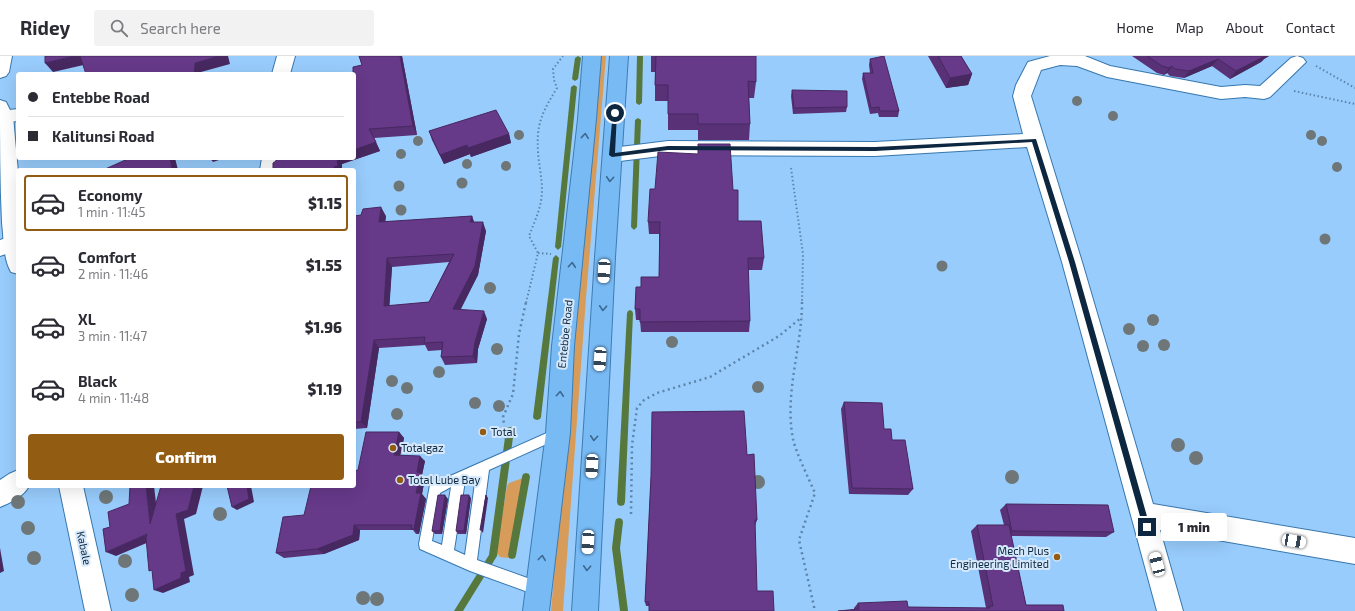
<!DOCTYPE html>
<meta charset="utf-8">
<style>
body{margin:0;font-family:"Exo 2",sans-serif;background:#f2f2f3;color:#2b2b33;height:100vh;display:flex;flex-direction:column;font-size:15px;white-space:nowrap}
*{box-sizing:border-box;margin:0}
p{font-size:13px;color:#7c7c81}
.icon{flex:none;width:22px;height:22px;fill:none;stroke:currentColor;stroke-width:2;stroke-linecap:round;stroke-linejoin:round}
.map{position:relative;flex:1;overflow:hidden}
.drawer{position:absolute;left:16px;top:112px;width:340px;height:320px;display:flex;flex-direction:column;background:#fff;border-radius:4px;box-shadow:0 4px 16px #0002}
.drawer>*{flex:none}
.banner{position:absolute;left:16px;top:16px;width:340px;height:88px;border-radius:4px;box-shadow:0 4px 16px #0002;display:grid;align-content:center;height:88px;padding:0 12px;background:#fff}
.end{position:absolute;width:18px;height:18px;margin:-9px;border:5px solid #0c273f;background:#fff;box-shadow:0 0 0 2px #fff}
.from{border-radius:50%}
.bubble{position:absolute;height:28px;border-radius:4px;background:#fff;box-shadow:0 4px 16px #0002;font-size:13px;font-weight:800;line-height:28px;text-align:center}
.car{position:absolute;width:12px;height:24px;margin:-12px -6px;border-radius:5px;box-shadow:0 0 3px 1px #0007;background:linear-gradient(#fff 24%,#345 0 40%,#fff 0 76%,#345 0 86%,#fff 0)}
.banner b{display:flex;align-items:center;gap:14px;height:38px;font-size:15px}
.banner b+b{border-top:1px solid #e1e1e2}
.banner i{width:10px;height:10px;background:#2b2b33}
ul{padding:7px 0 0;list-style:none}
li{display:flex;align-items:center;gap:12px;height:56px;margin:0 8px 6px;padding:0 4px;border:2px solid transparent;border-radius:4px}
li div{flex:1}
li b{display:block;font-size:15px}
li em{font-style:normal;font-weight:800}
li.selected{border-color:#925c13}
li>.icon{width:36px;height:36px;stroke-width:1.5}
.action{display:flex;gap:8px;margin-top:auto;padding:8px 12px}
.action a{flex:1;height:46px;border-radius:4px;background:#925c13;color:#fff;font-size:16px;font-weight:800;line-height:46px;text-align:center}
header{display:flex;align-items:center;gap:24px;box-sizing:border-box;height:56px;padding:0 20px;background:#fff;border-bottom:1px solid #e1e1e2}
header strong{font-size:19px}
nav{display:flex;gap:22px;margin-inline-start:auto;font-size:14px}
.search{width:280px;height:36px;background:#f2f2f3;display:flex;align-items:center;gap:10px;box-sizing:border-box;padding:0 14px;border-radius:4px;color:#7c7c81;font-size:15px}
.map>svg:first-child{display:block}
.green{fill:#d79c5a}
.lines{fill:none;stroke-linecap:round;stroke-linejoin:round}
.stream{fill:#56783c;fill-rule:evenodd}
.service-casing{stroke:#3677ae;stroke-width:2}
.minor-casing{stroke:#3677ae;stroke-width:2}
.tertiary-casing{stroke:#3677ae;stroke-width:2}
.trunk-casing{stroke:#3d7cb3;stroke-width:2}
.path-far1{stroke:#5c85ab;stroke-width:2;stroke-dasharray:1.5 2.5;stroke-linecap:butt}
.path{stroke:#5c85ab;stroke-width:2.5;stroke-dasharray:2 3.5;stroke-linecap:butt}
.service{fill:#fff;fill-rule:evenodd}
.minor{fill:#fff;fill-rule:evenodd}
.tertiary{fill:#fff;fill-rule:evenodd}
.trunk{fill:#78baf4;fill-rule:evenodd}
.tree{fill:#6e7677}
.wall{fill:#583176;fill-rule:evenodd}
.shaded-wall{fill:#472860}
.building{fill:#663989;stroke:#472860;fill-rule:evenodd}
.oneway{stroke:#3d6990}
.route{fill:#0c273f}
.poi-dot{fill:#925c13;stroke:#d6e9fc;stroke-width:1.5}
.labels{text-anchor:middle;stroke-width:4;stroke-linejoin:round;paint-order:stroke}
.street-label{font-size:11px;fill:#0c273f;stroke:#d6e9fc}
.poi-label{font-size:11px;fill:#0c273f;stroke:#d6e9fc;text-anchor:start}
</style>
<header>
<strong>Ridey</strong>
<div class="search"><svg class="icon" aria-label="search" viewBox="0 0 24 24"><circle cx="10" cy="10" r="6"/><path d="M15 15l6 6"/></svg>Search here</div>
<nav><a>Home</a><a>Map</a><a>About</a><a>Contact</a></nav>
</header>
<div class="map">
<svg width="1355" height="555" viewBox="0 0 1355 555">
<rect width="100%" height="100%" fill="#98ccfc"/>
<g class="green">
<polygon points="599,0 606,0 586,242 563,555 551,555"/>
<polygon points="523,422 509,502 500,501 496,496 507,430 509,427"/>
</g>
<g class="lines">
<g class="stream">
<polygon points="578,0 581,2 578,23 575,25 572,23 575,2"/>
<polygon points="637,0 643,0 642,47 639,49 636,47"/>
<polygon points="574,29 577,31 561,191 558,194 555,191 571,31"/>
<polygon points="638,62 641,64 637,171 634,174 631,171 635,64"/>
<polygon points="556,199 559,202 541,361 540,363 537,364 534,363 533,361 553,202"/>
<polygon points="630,254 632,255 633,257 625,446 624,449 621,450 618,449 617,446 627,257 628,255"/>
<polygon points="510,371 513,372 514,374 497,500 463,555 454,555 489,499 506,374 507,372"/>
<polygon points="526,417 529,418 530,421 516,499 515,502 512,503 509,502 508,499 522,421 523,418"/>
<polygon points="619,462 622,463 623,466 620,492 628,555 620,555 612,492 615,466 616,463"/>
</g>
<g class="service-casing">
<path id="service" d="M558,372L562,373L564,377L562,381L489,414L477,504L544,528L546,533L544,538L539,540L470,515L420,493L419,488L430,429ZM476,420L465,499L454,494L465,425ZM451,431L442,489L432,485L440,437Z"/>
</g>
<g class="minor-casing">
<g id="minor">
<polygon points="0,0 12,0 9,16 6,20 0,22"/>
<polygon points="277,0 295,0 290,18 272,18"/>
<polygon points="1050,0 1085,0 1110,10 1221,31 1245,29 1260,30 1291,2 1297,0 1303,2 1306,6 1270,41 1264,43 1245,41 1221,43 1107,21 1077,10 1060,9 1041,14 1031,40 1082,206 1153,448 1355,482 1355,508 1160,474 1183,555 1157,555 1062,206 1027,91 875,100 668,99 612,106 605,104 603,99 605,94 612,92 668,85 875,86 1023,78 1013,40 1016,29 1028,6"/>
<polygon points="18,53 18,65 0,67 0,55"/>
<polygon points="262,102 280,102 280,114 260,114"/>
<polygon points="14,179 18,180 18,194 0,200 0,184"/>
<path d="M18,414V430H29C24,440 10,447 0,451V424L9,418Z"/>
</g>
</g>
<g class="tertiary-casing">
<g id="tertiary">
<path d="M0,44L6,46L13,60L18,116V218L11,216C3,202 4,183 2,167C0,126 0,85 0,44Z"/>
<polygon points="59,430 83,430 111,555 85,555"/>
</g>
</g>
<g class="trunk-casing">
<g id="trunk">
<polygon points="583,0 601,0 596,63 574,290 570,377 549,555 523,555 546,377 552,290 578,63"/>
<polygon points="610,0 628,0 615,201 598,555 572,555 595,201"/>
</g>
</g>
<g class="path-far1">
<polyline points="1316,10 1355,32"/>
<polyline points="1294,35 1355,48"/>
<polyline points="791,112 803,198 802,247"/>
<polyline points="538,197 551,198"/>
<path d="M526,247L538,197L529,180C533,169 539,157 541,145C544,128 539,112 538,96C536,67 543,55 557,32L554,24L553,13L563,0"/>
</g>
<g class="path">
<path d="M802,246C802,292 784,337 793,383C796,397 809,423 815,437L799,484L815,555"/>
<polyline points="506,383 503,361 513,338 519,278 526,246"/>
<polyline points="631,458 632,389 637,352 644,344 657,337 710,321 779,280 802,261"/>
</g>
<use href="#service" class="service"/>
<use href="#minor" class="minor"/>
<use href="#tertiary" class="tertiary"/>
<use href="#trunk" class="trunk"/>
</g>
<g class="tree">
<circle cx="1077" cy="45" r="5"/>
<circle cx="1113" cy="60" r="5"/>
<circle cx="519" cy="79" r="5"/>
<circle cx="1311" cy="79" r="5"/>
<circle cx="418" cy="85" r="5"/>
<circle cx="1322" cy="85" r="5"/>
<circle cx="401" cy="98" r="5"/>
<circle cx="467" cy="108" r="5"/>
<circle cx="506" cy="110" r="5"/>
<circle cx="1337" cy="111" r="5"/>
<circle cx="462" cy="127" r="5.5"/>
<circle cx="399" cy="130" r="5.5"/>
<circle cx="401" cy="154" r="5.5"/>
<circle cx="1325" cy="183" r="5.5"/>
<circle cx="942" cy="210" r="5.5"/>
<circle cx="490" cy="232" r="6"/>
<circle cx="1153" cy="264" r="6"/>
<circle cx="1129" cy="273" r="6"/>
<circle cx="672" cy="286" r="6"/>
<circle cx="1164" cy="289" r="6"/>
<circle cx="1143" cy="290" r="6"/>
<circle cx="497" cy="293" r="6"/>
<circle cx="439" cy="316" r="6"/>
<circle cx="392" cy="325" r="6"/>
<circle cx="758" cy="331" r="6"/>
<circle cx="407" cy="332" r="6"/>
<circle cx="475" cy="347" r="6"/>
<circle cx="499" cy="350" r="6"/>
<circle cx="397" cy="358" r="6"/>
<circle cx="1178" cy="389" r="7"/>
<circle cx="1196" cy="402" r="7"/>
<circle cx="1012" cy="421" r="7"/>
<circle cx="758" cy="426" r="7"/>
<circle cx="106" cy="441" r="7"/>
<circle cx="18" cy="446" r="7"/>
<circle cx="220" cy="458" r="7"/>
<circle cx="28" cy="472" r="7"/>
<circle cx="34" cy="502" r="7"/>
<circle cx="125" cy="505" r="7"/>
<circle cx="132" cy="539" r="7"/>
<circle cx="363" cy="542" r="7"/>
<circle cx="377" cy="543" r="7"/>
</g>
<g class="wall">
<polygon points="359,0 406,0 402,0 417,79 374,82 380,95 342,108 342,114 273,114 354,102 362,9"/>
<polygon points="651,0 756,0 756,26 754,42 749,42 750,68 749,84 698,84 698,74 668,74 668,45 655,45 655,16 651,16"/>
<polygon points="928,0 961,0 972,18 968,29 946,32"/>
<polygon points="1132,0 1269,0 1264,3 1261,6 1230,23 1212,10 1184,22 1170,20 1167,17 1164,19 1157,17"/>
<polygon points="870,3 899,55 898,61 879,61 878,57 870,58 862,23 863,17 870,17 869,9"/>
<polygon points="792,34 847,51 846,56 793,58 791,40"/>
<polygon points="429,75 509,78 511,87 471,101 470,98 444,108 432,84"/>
<polygon points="733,134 738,165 764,202 762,214 748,214 750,265 749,276 641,276 640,264 636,264 635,253 641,231 659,221 659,178 649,178 648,166"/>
<path d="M354,160H386L385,166L472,160L474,166L486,175L478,219L460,253L487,263L478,293L477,307L445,309L441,301L442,294L428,295L425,289L379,292L367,372L354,373ZM449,206L429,246L389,250L392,211Z"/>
<polygon points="844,346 884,373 892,384 913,433 908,439 849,438 841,353"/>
<polygon points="399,376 404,382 400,399 425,405 422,419 425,422 422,438 426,443 419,478 416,478 413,474 360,474 359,484 324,498 284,502 276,497 304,459 358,414"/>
<polygon points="747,399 757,464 755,470 649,550 646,550 645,546 651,420"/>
<polygon points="471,442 466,478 458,478 456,475"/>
<polygon points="448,443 442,478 435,478 432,475"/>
<polygon points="1006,448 1114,476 1106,481 1011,480 1026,549 1064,555 854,554 854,552 858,547 908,551 986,552 971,475 977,469 1004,469 1000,454"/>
</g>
<g class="shaded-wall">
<polygon points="74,0 81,0 88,8 53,16 45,7"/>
<polygon points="219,0 228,0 230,8 201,16 201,18 194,18 195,7"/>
<polygon points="400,0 402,0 417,79 413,70"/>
<polygon points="1264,0 1269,0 1264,3 1261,6 1230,23 1236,15"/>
<polygon points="1218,3 1212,10 1184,22 1189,15"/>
<polygon points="1172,10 1167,17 1164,19 1169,12"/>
<polygon points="972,18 968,29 946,32 950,22"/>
<polygon points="509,78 511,87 471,101 468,92"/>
<polygon points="376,86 380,95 342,108 342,114 335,114 334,111 337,102 354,102 354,94"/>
<polygon points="467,89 470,98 444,108 440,99"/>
<polygon points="170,102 175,102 178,114 172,114"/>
<polygon points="210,102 225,102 213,106"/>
<polygon points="381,151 386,160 384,175 379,166"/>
<polygon points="472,160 475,169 470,166"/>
<polygon points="483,166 486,175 478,219 457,261 453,253"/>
<polygon points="387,202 392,211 389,258 384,250"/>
<polygon points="484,255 487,263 478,293 477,307 473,300 475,286"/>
<polygon points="374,284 379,292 367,372 361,366"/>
<polygon points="399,376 404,382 399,405 394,399"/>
<polygon points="420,400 425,405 422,419 425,422 422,438 426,443 419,478 414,473 417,416"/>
<polygon points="146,430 154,430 159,472 150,468"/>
<polygon points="194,430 203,430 196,458 184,463 194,519 189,521 190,526 163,537 154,534 181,517 176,458"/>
<polygon points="247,430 251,430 254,446 237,454 232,451"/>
<polygon points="445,439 448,443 442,478 440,475"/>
<polygon points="469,439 471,442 466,478 464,475"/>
<polygon points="486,439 488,442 483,477 481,474"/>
<polygon points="354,469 360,474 359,484 324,498 317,493"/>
<polygon points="147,478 156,483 116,500 106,496"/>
<polygon points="0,492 4,515 0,517"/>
</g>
<g class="building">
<polygon points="45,0 74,0 45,7"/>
<polygon points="80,0 219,0 195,7 194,18 86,18"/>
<polygon points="359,0 400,0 413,70 369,73 376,86 354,94 354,18 353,18 353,11 362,9"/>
<polygon points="656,0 756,0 756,26 748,25 750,68 698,68 698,58 668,58 668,29 655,29"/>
<polygon points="884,0 899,55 880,55 879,51 871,52 863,17 873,17 870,3"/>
<polygon points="938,0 961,0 972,18 950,22"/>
<polygon points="1147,0 1265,0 1236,15 1218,3 1189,15 1175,13 1172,10 1169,12 1162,10"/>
<polygon points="792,34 847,35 847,51 794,52"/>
<polygon points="496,54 509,78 468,92 467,89 440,99 429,75"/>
<polygon points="698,88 730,88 733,134 738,134 738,165 761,165 764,202 748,202 750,265 640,266 640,253 635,253 636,231 641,231 641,221 659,221 660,166 648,166 650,133 655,133 658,96 698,98"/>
<polygon points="130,102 170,102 172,114 103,114"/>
<polygon points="276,102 337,102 338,110 334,111 335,114 273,114 273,107 276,105"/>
<path d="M381,151L379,166L472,160L470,166H483L475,210L453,253L484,255L475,286L473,300L441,301L443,286L424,287L425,281L374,284L361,366H354V160L361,159L363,153ZM454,198L429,246L384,250L387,202Z"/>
<polygon points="844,346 882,347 884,373 891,373 892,384 905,384 913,433 852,432"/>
<polygon points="744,355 747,399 754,398 757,464 755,464 757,535 773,535 774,555 649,555 649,546 645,546 651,420 652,356"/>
<polygon points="366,376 399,376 394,399 420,400 417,416 421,417 416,437 421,437 414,473 411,473 412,469 354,469 353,479 317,493 276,497 283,461 304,459 311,430 354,430 354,415 358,414"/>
<polygon points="130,430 146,430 150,468 161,430 194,430 188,454 176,458 186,515 181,517 181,522 154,534 152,514 149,515 146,482 147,478 106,496 103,473 110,471 108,456 129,448"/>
<polygon points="227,430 247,430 249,443 232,451"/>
<polygon points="438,439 445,439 440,475 432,475"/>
<polygon points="461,439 469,439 464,475 456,475"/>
<polygon points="486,439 481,474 480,474"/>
<polygon points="1006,448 1108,449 1114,476 1012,475"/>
<polygon points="977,469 1009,469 1026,549 1063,549 1064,555 838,555 859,553 858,547 907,545 908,551 990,552 989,550 993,550"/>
</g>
<defs><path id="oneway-chevron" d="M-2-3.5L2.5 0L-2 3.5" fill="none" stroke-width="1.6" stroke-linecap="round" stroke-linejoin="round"/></defs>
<g class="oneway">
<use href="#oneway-chevron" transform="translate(585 80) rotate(-84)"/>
<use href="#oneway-chevron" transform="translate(610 123) rotate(94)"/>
<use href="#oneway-chevron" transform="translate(572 209) rotate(-85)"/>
<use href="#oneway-chevron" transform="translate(603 252) rotate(93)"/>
<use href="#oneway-chevron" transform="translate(560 338) rotate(-86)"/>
<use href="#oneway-chevron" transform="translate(594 382) rotate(94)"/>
<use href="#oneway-chevron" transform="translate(542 502) rotate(-83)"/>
<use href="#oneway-chevron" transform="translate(587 512) rotate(93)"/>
</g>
<polygon class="route" points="613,55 617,57 615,97 668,90 875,91 1036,83 1075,206 1150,471 1149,473 1147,475 1143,471 1069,206 1032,86 875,95 668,94 612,101 609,99"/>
<g class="poi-dot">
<circle cx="483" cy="376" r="4"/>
<circle cx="393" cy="392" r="4"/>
<circle cx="400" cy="424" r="4"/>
<circle cx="1057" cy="501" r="4"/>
</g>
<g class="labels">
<g class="street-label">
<text transform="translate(565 278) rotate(-84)" y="4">Entebbe Road</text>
<text transform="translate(84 492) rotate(78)" y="4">Kabale</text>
</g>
<g class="poi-label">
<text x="491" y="380">Total</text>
<text x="401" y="396">Totalgaz</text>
<text x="408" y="428">Total Lube Bay</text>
<text x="1049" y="499" text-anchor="end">Mech Plus<tspan x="1049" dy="13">Engineering Limited</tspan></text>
</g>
</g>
</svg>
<i class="end from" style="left:615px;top:57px"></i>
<i class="end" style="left:1147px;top:471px"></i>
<div class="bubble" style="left:1161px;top:457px;width:66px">1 min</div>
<i class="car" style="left:604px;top:215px;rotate:183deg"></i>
<i class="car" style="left:600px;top:303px;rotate:184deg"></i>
<i class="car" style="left:592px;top:410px;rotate:183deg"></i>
<i class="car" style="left:1294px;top:485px;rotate:100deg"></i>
<i class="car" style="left:588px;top:486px;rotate:183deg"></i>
<i class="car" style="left:1157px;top:508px;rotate:345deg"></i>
<div class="banner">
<b><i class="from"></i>Entebbe Road</b>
<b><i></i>Kalitunsi Road</b>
</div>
<section class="drawer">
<ul>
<li class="selected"><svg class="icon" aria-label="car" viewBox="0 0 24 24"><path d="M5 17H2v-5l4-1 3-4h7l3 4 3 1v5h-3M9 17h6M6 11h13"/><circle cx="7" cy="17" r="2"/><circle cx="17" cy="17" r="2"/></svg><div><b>Economy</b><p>1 min · 11:45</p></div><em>$1.15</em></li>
<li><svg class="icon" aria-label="car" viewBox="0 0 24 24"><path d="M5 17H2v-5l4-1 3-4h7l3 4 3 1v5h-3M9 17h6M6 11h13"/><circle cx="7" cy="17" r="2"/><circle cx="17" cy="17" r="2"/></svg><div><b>Comfort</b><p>2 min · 11:46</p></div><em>$1.55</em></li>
<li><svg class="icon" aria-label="car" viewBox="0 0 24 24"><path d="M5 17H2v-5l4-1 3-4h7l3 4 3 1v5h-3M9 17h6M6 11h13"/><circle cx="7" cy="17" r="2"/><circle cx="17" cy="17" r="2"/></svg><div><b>XL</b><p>3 min · 11:47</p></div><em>$1.96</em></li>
<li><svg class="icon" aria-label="car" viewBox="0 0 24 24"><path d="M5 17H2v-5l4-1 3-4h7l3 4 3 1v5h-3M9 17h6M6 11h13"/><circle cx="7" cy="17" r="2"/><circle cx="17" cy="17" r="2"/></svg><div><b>Black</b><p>4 min · 11:48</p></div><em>$1.19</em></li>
</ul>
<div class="action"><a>Confirm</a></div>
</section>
</div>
